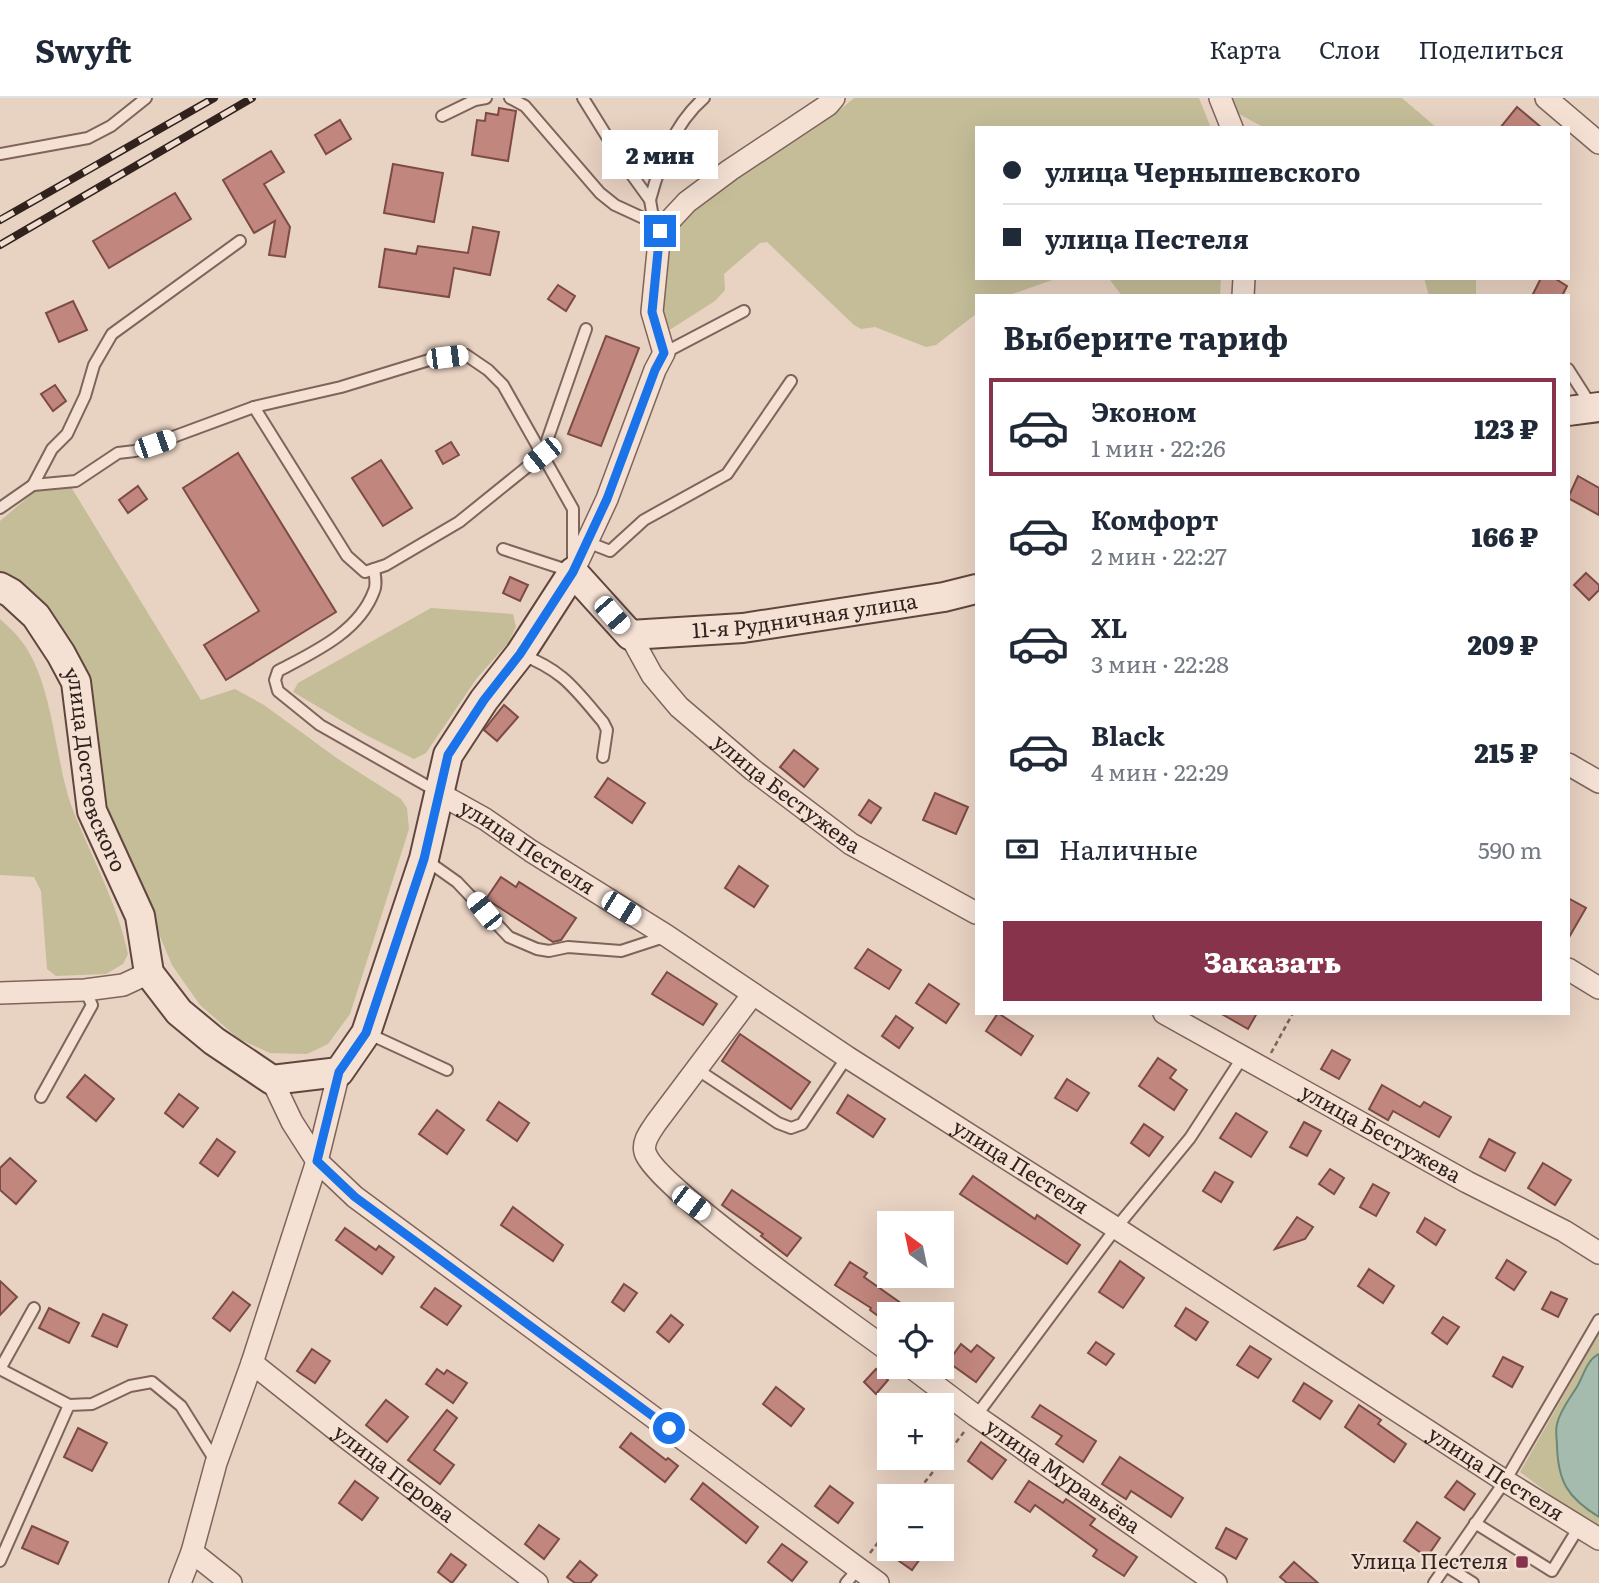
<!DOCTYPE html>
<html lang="ru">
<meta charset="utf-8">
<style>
body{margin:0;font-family:Literata,serif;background:#f6f6f7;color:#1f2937;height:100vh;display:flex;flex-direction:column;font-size:26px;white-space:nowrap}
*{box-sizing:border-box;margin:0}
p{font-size:23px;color:#747a83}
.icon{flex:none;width:38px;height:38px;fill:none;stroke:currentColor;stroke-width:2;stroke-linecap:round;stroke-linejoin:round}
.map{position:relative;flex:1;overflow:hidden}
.panel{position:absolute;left:975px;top:196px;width:595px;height:721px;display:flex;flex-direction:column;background:#fff;border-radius:0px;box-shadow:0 7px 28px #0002}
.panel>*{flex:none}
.hud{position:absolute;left:975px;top:28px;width:595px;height:154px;border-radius:0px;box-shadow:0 7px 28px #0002;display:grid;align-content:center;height:154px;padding:0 28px;background:#fff}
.needle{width:46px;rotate:327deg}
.buttons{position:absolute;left:877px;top:1113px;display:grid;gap:14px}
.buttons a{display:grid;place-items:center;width:77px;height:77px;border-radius:0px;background:#fff;box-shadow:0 7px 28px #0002;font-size:35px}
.end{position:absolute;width:32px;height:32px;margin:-16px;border:9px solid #1a73e8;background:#fff;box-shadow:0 0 0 4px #fff}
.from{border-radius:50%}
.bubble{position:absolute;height:49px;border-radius:0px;background:#fff;box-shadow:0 7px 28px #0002;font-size:23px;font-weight:800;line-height:49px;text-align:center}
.car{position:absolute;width:21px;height:42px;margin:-21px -10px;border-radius:9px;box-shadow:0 0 5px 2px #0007;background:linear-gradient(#fff 24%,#345 0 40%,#fff 0 76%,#345 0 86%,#fff 0)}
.hud b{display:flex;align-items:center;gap:24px;height:66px;font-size:26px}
.hud b+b{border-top:2px solid #e0e1e3}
.hud i{width:18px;height:18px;background:#1f2937}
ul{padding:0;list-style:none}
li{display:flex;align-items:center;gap:21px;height:98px;margin:0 14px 10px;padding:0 14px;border:4px solid transparent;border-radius:0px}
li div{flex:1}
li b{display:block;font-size:26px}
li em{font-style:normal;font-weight:800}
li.selected{border-color:#87334c}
li>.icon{width:63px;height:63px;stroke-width:1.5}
h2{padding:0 28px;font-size:32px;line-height:84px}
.pay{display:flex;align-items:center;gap:18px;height:77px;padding:0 28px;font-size:26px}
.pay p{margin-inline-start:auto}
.cta{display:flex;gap:14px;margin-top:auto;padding:14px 28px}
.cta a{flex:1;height:80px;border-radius:0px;background:#87334c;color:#fff;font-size:28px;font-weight:800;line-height:80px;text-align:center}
header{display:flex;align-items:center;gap:42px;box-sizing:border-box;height:98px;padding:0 35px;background:#fff;border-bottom:2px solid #e0e1e3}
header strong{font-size:33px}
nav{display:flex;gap:38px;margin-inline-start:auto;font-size:24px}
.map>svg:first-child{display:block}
.green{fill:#c4bd98}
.water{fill:#a4bbae;stroke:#6d8879;stroke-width:2}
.building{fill:#c1867d;stroke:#7c4b45;stroke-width:2}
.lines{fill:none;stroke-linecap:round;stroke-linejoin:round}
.lane-casing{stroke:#7f645c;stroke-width:14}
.street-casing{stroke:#7f645c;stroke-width:24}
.secondary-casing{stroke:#61463f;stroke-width:32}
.path{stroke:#7f645c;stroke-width:2.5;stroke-dasharray:5 3.5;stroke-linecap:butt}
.lane{stroke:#f4e1d4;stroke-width:10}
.street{stroke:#f4e1d4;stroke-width:21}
.secondary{stroke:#f4e1d4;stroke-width:28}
.rail-casing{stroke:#31221e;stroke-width:8}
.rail{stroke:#f0ded1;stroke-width:5;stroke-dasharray:16;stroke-linecap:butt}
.route{stroke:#1a73e8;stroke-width:9}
.poi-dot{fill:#87334c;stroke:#f0ded1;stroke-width:2.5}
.labels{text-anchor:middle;stroke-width:5;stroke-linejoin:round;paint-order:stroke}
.street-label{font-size:21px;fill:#31221e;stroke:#f0ded1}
.poi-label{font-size:21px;fill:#31221e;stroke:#f0ded1;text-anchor:end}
</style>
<header>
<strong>Swyft</strong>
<nav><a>Карта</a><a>Слои</a><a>Поделиться</a></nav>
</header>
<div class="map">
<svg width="1599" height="1485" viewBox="0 0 1599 1485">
<rect width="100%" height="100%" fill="#e8d2c2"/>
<g class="green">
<path d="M854,0H1199L1211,30H976V180H1058L1007,198H976V216L936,247L926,249L875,229L861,231L854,227L767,144L760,145L724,176L725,192L715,203L671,231L658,229L664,143C684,124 701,104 724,88C767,58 815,35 854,0Z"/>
<polygon points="1227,0 1402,0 1437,30 1265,30 1239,16"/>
<polygon points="1105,180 1221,180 1220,198 1122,198 1110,182"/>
<polygon points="1424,180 1476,180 1476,198 1429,198"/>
<polygon points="61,385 71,389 201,602 235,591 264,607 338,661 401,701 407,710 409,731 350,916 328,946 307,956 270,955 239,941 200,907 172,867 156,829 105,703 97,626 87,582 20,486 0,474 0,423 34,394"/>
<polygon points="431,510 513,516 516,529 508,545 477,580 426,655 414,661 366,637 293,594 298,585"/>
<path d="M0,521C6,527 14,533 19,540C53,580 54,658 71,707C90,757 117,803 128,856L123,866L106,876L56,878L47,871L41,793L34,779L0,777Z"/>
<polygon points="1599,1235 1599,1433 1520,1374"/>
</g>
<path class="water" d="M1599,1256V1419C1568,1400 1558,1384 1557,1348C1557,1341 1555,1333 1557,1326C1560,1312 1571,1299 1578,1287C1584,1276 1587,1262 1599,1256Z"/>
<g class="building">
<polygon points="1517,9 1542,30 1500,30"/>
<polygon points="499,10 516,13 508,63 472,57 477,22 485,23 486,15 498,17"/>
<polygon points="340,22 351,41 326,56 315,37"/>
<polygon points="271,53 284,74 264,86 290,129 285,159 269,157 275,123 254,135 223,82"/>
<polygon points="393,66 443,75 434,124 384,115"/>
<polygon points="175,95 191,121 109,170 93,143"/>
<polygon points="473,129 499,134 490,177 454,170 449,199 379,189 385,151 416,156 418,148 468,155"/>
<polygon points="1541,180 1554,180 1567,188 1562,198 1532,198"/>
<polygon points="558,187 575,198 566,213 548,201"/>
<polygon points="73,203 87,232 59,244 46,215"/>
<polygon points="606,238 639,250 601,348 568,336"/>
<polygon points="55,287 66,303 53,313 41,296"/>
<polygon points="451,344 459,357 443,366 436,353"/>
<polygon points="238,355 336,514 226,582 204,547 259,513 183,390"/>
<polygon points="381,362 412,410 383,428 352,380"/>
<polygon points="1578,378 1599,390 1599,417 1568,400"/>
<polygon points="138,388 147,401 128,415 119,402"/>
<polygon points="1586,475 1599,487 1599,492 1589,502 1574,487"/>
<polygon points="510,479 528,487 520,503 503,495"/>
<polygon points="504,607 518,619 497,643 484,632"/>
<polygon points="794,652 818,671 804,689 780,669"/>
<polygon points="608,680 645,705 632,725 595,699"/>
<polygon points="935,695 968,709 956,736 923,722"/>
<polygon points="869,702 881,710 871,725 859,717"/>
<polygon points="739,768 768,788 754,809 725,790"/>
<polygon points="501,779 516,789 519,784 576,820 561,842 553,844 486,801"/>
<polygon points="1568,800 1586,810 1568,841"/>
<polygon points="868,851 901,872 889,891 855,870"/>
<polygon points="667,874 717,906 703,927 652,896"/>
<polygon points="929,886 959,906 946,925 916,905"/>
<polygon points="998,915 1033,938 1021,957 986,933"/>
<polygon points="1220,915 1257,915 1248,931"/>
<polygon points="896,918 913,930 899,950 882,938"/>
<polygon points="740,936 810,984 791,1011 722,963"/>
<polygon points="1332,952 1350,962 1339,981 1321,971"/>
<polygon points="1158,960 1176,972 1170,980 1187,992 1174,1012 1139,988"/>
<polygon points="85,977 114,1001 96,1023 67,999"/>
<polygon points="1067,981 1089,995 1077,1013 1055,1000"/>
<polygon points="1382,987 1420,1009 1424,1004 1451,1019 1439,1039 1393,1013 1388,1022 1369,1011"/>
<polygon points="179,996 198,1010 183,1029 165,1015"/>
<polygon points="848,997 885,1021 873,1039 837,1015"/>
<polygon points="499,1004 529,1025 517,1043 487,1022"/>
<polygon points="437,1012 464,1032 447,1056 419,1036"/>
<polygon points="1236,1015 1267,1034 1251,1059 1220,1040"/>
<polygon points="1304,1024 1321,1033 1307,1058 1290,1049"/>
<polygon points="1144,1026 1163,1039 1149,1058 1131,1045"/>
<polygon points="217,1041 235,1054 218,1078 200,1065"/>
<polygon points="1489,1041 1515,1055 1505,1073 1480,1059"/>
<polygon points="10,1060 36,1083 16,1106 0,1092 0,1070"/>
<polygon points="1543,1065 1571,1082 1555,1107 1528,1090"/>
<polygon points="1330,1071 1344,1080 1334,1096 1319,1086"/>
<polygon points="1215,1074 1233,1084 1221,1104 1203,1093"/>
<polygon points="973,1078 1035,1121 1037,1117 1080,1147 1067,1166 960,1096"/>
<polygon points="1373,1086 1389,1095 1376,1118 1360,1109"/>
<polygon points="732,1092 801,1140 787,1158 761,1138 763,1136 722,1107"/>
<polygon points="513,1109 563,1147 553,1163 501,1127"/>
<polygon points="1297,1119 1313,1129 1305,1141 1275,1151"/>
<polygon points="1425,1120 1445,1132 1436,1147 1417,1134"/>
<polygon points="345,1130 376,1152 379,1148 394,1159 382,1176 336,1142"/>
<polygon points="1507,1162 1526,1174 1514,1192 1496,1180"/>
<polygon points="1120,1163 1144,1180 1123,1210 1099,1194"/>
<polygon points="850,1164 867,1175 864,1179 905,1208 899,1216 889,1216 889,1226 870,1212 871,1210 835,1187"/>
<polygon points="1369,1171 1394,1188 1383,1205 1358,1188"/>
<polygon points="0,1183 17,1199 0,1217"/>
<polygon points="624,1186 637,1195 624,1213 612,1204"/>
<polygon points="435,1190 461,1208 447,1227 421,1209"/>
<polygon points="233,1194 250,1207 230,1233 213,1220"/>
<polygon points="1551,1194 1567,1201 1558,1219 1542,1211"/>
<polygon points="49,1210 79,1225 69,1245 39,1230"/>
<polygon points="1186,1210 1208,1224 1196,1242 1175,1228"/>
<polygon points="103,1216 127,1227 117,1249 92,1238"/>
<polygon points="671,1217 683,1227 669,1244 657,1234"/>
<polygon points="1443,1219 1459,1229 1447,1246 1432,1235"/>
<polygon points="1096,1244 1114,1256 1106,1267 1088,1255"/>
<polygon points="961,1246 971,1254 977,1247 994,1260 976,1284 948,1264"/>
<polygon points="1250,1248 1271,1261 1258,1280 1237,1267"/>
<polygon points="312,1251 330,1263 315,1285 297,1273"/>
<polygon points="1503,1259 1523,1269 1512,1289 1493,1278"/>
<polygon points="437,1271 444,1276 447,1272 467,1285 453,1305 426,1286"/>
<polygon points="876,1271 888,1282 876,1296 864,1284"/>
<polygon points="1304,1285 1332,1303 1320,1321 1293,1303"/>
<polygon points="776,1289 804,1311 791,1328 763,1306"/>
<polygon points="386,1302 408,1319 387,1344 366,1327"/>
<polygon points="1040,1307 1096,1343 1083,1364 1056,1346 1062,1338 1032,1319"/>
<polygon points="1359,1307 1381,1322 1378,1326 1406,1346 1394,1364 1345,1329"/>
<polygon points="447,1312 457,1320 434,1352 454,1367 440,1386 408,1362"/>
<polygon points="78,1330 107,1345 92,1373 64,1359"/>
<polygon points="631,1335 666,1362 668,1360 678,1368 665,1384 620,1349"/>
<polygon points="981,1344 1006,1362 992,1381 968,1363"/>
<polygon points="1120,1359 1183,1400 1171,1419 1131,1393 1126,1401 1102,1386"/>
<polygon points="355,1383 378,1400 362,1422 339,1405"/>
<polygon points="1029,1383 1063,1405 1066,1401 1095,1421 1090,1427 1137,1459 1124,1478 1093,1458 1097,1452 1035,1407 1030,1414 1015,1404"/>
<polygon points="1457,1383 1475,1396 1464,1412 1445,1399"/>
<polygon points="703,1385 758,1429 746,1445 691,1401"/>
<polygon points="830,1388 853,1405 838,1425 815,1408"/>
<polygon points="1417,1424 1440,1440 1427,1459 1404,1443"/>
<polygon points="539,1427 559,1441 544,1461 525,1446"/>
<polygon points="32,1428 68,1444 58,1466 22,1450"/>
<polygon points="1226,1430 1247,1441 1236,1461 1216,1450"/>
<polygon points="782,1446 807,1464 792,1483 768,1464"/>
<polygon points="882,1451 927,1451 912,1472"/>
<polygon points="451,1456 466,1467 452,1485 438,1474"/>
<polygon points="580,1463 597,1477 590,1485 575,1485 567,1479"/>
<polygon points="1294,1464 1318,1485 1287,1485 1280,1479"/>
</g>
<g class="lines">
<g class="lane-casing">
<g id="lane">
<polyline points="510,0 525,8 600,95 615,107 654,125"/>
<polyline points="583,0 624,66 650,102 654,125 657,130"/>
<polyline points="442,18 475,2 486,0"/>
<polyline points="0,56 88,40 111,28 146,0"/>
<path d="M650,102C660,65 674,26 704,0"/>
<polyline points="240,143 112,236 94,267 85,298 67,336 52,351 33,387 76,383 118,355 135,353 254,309 341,289 429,262 466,257 488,272 503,287 573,411 573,474 503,451"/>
<polyline points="664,255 744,213"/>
<polyline points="1568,271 1591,307"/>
<polyline points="254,309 347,458 365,474 386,467 459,424 542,357 586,231"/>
<polyline points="0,410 33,387"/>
<polyline points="587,444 610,453 644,422 727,376 791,283"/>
<path d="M374,471C375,478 377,487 374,493C359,534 314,554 278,573L275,582L278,593L320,627L438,694"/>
<path d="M520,556C564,573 574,590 603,624L607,632L603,659"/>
<polyline points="426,762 457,784 509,839 537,851 549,853 568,849 621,853 667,838"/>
<polyline points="367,935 447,972"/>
<polyline points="698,972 778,1025 791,1030 802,1026 847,959"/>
<polyline points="41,999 92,907 85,892"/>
<polyline points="0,1271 69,1307"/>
<polyline points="0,1271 34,1210"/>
<polyline points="976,1318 1116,1130 1190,1040 1242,960"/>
<polyline points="1475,1425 1552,1473 1579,1429"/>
<polyline points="0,1463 69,1307 92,1306 130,1288 152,1284 181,1308 216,1364"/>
<polyline points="1446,1468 1473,1485"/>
<polyline points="846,1485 858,1471"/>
<polyline points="1434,1485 1505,1383 1599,1222"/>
</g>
</g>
<g class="street-casing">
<g id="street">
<polyline points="1220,0 1232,30"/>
<polyline points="1546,0 1599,45"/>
<polyline points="1243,198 1244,180"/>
<polyline points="573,474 607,401 655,272 664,255 652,214 660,133 687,104 730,72 828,7 834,0"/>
<path id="s1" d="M630,537L652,577L679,609L753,672L851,746L976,815"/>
<polyline points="1568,666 1599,684"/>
<path id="s2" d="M440,696L485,721L531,753L667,838L847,959L1116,1130L1505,1383L1599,1441"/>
<polyline points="1568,871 1599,890"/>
<polyline points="0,895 85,892 123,887 149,875"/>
<path d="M753,896L656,1025C651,1033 642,1043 645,1054C654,1088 849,1223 889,1253"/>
<path id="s3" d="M1164,915L1467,1084L1564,1133L1599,1155"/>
<polyline points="272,982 292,1024 317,1063 355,1099 878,1485"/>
<path id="s4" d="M252,1265L344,1338L537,1485"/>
<path id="s5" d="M911,1269L976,1318L1216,1485"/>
<polyline points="192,1454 231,1485"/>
<polyline points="180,1485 192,1454 216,1365 252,1265 317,1063 339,974"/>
</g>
</g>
<g class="secondary-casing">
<g id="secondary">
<polyline points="1568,313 1599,309"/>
<path id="s6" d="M0,489L11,495L36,518L61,556L76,584L92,713L140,818L149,875L179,914L214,943L272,982L339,974L366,935L424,761L448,657L484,602L520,556L573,474L630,537L743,530L944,499L976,491"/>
</g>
</g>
<g class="path">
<polyline points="1271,955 1293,915"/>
<polyline points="914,1398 964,1334"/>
<polyline points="870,1455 889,1430"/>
</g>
<use href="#lane" class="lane"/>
<use href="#street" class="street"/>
<use href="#secondary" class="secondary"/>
<g class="rail-casing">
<g id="rail">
<polyline points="0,122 214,0"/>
<polyline points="0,147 252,0"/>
</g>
</g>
<use href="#rail" class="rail"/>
</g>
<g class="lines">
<polyline class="route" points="660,133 652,214 664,255 655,272 607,401 573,474 520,556 484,602 448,657 424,761 366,935 339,974 317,1063 355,1099 669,1330"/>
</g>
<rect class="poi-dot" x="1515" y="1457" width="14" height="14" rx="3.5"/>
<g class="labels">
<g class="street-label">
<text dy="7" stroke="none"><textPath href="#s6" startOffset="1479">11-я Рудничная улица</textPath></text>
<text dy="7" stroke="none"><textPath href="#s6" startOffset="214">улица Достоевского</textPath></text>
<text dy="7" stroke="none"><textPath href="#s1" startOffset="226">улица Бестужева</textPath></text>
<text dy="7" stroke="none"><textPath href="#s2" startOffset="102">улица Пестеля</textPath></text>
<text dy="7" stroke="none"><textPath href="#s3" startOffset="248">улица Бестужева</textPath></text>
<text dy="7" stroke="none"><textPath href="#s2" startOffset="690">улица Пестеля</textPath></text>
<text dy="7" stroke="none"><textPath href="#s4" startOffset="180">улица Перова</textPath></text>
<text dy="7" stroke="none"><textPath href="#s2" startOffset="1256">улица Пестеля</textPath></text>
<text dy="7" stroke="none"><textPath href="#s5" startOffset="187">улица Муравьёва</textPath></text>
</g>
<g class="poi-label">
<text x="1508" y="1471">Улица Пестеля</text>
</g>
</g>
</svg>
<div class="buttons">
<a><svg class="needle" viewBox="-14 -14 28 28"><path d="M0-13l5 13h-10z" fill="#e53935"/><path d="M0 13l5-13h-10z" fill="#747a83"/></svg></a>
<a><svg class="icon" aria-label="locate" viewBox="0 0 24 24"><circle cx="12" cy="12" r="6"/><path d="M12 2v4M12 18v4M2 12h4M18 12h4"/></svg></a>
<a>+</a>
<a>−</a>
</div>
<i class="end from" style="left:669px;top:1330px"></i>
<i class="end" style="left:660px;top:133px"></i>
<div class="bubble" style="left:602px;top:32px;width:116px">2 мин</div>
<i class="car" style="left:447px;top:259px;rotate:83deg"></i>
<i class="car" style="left:155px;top:346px;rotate:71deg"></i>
<i class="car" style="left:542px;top:357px;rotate:231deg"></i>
<i class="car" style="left:612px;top:517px;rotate:139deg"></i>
<i class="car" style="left:621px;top:810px;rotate:122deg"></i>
<i class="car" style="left:484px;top:813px;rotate:321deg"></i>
<i class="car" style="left:691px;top:1105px;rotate:127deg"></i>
<div class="hud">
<b><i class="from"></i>улица Чернышевского</b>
<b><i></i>улица Пестеля</b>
</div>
<section class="panel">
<h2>Выберите тариф</h2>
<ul>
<li class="selected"><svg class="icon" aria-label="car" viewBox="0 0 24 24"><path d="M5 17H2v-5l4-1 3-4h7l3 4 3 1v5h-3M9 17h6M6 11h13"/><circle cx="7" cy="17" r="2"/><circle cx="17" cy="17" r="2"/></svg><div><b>Эконом</b><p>1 мин · 22:26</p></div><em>123 ₽</em></li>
<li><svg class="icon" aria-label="car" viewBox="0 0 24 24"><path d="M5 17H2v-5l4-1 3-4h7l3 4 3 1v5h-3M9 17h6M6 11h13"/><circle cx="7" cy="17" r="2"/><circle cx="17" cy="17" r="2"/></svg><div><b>Комфорт</b><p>2 мин · 22:27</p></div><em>166 ₽</em></li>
<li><svg class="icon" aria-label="car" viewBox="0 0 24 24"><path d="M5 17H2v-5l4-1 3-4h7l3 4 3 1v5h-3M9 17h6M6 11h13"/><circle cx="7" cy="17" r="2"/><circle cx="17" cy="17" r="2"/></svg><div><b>XL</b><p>3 мин · 22:28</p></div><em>209 ₽</em></li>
<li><svg class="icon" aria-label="car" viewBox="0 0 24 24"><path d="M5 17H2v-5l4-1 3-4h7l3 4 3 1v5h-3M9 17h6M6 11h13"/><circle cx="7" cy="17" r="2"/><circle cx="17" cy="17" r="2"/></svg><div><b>Black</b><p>4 мин · 22:29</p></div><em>215 ₽</em></li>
</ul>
<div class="pay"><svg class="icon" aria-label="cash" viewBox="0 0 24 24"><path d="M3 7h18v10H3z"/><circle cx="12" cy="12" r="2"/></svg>Наличные<p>590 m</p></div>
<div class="cta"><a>Заказать</a></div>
</section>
</div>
